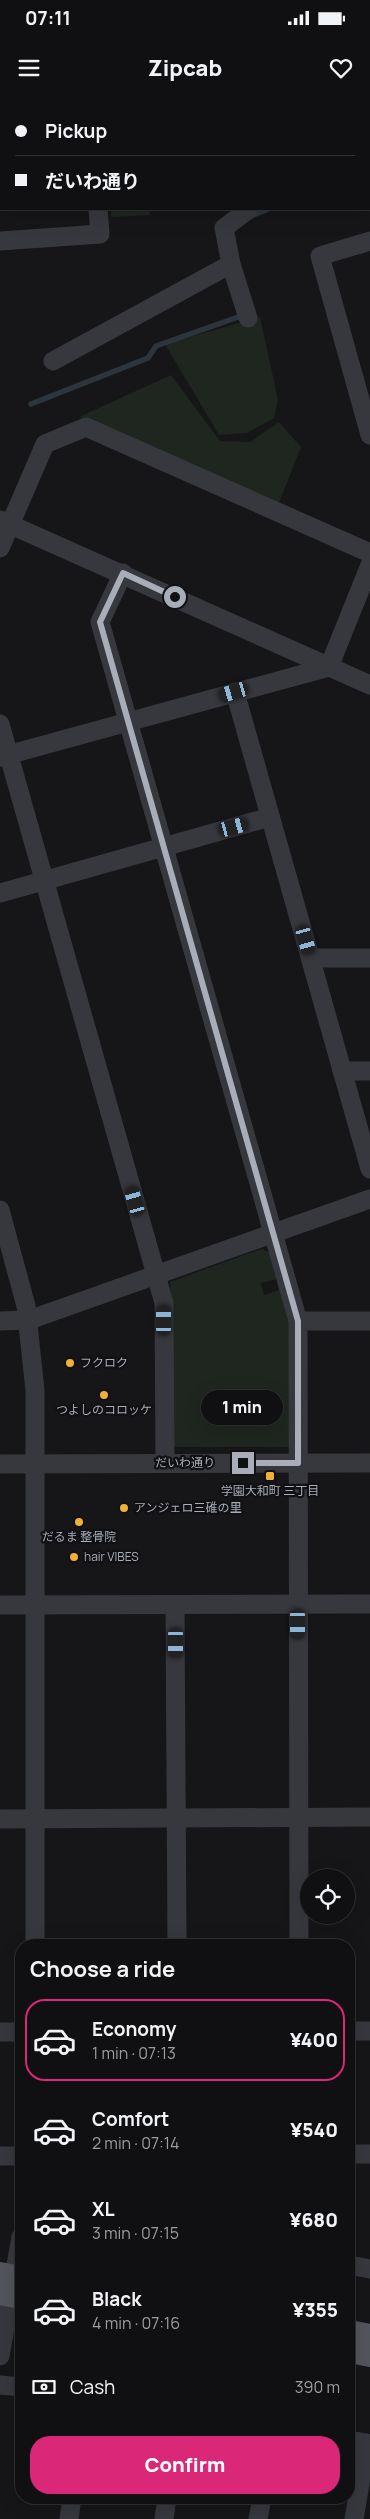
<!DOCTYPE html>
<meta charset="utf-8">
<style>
body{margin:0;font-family:Manrope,"Noto Sans JP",sans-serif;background:#19191b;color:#f1f3f6;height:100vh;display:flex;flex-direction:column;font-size:19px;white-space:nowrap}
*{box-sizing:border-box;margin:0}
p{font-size:16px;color:#9c9d9f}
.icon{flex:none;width:28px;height:28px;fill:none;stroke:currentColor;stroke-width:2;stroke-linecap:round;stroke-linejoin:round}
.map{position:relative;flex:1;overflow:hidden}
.drawer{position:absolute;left:15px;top:1839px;width:340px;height:565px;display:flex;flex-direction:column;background:#101012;border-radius:20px;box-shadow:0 5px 20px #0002,0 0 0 1px #303032}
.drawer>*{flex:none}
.hud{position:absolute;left:0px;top:0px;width:370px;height:110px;box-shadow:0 5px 20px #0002,0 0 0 1px #303032;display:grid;align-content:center;height:110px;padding:0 15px;background:#101012}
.tools{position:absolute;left:300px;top:1769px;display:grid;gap:10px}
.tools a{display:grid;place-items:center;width:55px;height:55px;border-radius:50%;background:#101012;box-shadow:0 5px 20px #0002,0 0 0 1px #303032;font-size:25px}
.end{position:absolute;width:22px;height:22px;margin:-11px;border:6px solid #a8adb8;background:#111;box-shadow:0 0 0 2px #111}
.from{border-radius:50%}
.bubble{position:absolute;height:35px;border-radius:18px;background:#101012;box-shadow:0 5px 20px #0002,0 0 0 1px #303032;font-size:16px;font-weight:800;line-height:35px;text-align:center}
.car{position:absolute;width:15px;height:30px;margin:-15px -8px;border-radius:6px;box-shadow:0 0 4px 1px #0007;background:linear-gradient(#222 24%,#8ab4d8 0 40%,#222 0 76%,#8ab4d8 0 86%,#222 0)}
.hud b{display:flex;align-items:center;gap:18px;height:48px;font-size:19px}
.hud b+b{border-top:1px solid #303032}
.hud i{width:12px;height:12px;background:#f1f3f6}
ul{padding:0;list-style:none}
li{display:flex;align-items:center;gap:15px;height:82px;margin:0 10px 8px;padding:0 5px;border:2px solid transparent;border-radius:20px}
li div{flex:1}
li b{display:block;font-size:19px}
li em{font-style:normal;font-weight:800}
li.active{border-color:#db2777}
li>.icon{width:45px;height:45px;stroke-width:1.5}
h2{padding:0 15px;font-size:22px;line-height:60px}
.pay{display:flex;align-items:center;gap:12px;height:55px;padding:0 15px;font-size:19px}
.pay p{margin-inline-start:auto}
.primary-button{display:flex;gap:10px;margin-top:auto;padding:10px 15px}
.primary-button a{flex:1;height:58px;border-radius:20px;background:#db2777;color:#fff;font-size:20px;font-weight:800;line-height:58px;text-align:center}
.status{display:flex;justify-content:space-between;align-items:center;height:35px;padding:0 25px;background:#101012;direction:ltr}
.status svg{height:14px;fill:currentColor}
header{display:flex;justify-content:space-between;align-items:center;height:65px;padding:0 15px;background:#101012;font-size:22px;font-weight:800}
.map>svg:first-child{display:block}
.green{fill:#1e261f}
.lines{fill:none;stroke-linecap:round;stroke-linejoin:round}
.stream{stroke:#2c353c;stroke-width:5.5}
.minor{stroke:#37383d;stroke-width:19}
.major{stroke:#53555c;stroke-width:22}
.route{stroke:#a8adb8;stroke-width:6}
.poi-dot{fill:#f2b134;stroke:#111113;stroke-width:2}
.labels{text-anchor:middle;stroke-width:4.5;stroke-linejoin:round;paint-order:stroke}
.poi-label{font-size:12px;fill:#a8adb8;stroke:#111113;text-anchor:start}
.street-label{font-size:12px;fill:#a8adb8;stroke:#111113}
</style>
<div class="status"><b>07:11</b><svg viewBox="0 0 49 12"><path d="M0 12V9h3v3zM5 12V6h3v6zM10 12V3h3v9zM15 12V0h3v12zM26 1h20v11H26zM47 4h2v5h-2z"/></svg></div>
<header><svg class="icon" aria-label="menu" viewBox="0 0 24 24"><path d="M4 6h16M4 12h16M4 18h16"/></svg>Zipcab<svg class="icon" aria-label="heart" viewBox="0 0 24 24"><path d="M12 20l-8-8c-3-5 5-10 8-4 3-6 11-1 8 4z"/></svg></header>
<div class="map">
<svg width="370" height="2419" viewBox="0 0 370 2419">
<rect width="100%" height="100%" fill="#161618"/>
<g class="green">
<polygon points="111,109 149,109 150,115 111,117"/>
<polygon points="260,217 278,300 274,318 247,333 219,335 165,244"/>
<polygon points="171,275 220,341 250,342 279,322 301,347 279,403 79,317"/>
<polygon points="261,1149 269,1152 277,1179 261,1183 264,1195 280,1190 289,1219 290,1347 173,1347 172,1205 170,1182"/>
</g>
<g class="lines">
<g class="stream">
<polyline points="369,61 370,61"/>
<polyline points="251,116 268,109"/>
<polyline points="31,304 148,258 156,246 244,215"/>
</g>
<g class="minor">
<polyline points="138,0 140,1"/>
<polyline points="296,0 301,1"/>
<polyline points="157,1 162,0"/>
<polyline points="369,20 370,19"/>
<polyline points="0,43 1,43"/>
<polyline points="0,141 100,134 98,109"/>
<polyline points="370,141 320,156 370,335"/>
<polyline points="248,218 231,164 224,128 249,109"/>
<polyline points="53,261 231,164"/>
<polyline points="0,420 370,585"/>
<polyline points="0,448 45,344 86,327 370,453"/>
<polyline points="123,473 100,522 298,1221 299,1845"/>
<polyline points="235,592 370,1069"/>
<polyline points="0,624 164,1203 165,1363"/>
<polyline points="0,657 329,567 370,465"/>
<polyline points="0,793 270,717"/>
<polyline points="311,858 370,858"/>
<polyline points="342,971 370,971"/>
<polyline points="0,1110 26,1206 35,1290 35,1845"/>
<polyline points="0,1221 29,1220 370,1099"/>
<polyline points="298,1221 370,1221"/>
<polyline points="0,1364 370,1363"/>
<polyline points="0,1505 370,1504"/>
<polyline points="175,1505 177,1845"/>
<polyline points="0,1719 370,1717"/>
<polyline points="349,1931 370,1931"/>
<polyline points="0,1932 21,1932"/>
<polyline points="349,2054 370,2054"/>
<polyline points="0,2056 21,2056"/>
<polyline points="349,2165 370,2169"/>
<polyline points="0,2256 21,2137"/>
<polyline points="0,2285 21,2287"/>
<polyline points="349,2340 370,2344"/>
<polyline points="69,2419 72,2398"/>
<polyline points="164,2419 167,2398"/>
<polyline points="258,2419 262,2398"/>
<polyline points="354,2419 367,2343"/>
</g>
<g class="major">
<polyline points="0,2173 21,2177"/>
<polyline points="0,2194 21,2198"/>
<polyline points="349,2231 370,2235"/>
<polyline points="349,2252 370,2256"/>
</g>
</g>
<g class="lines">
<polyline class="route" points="175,497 123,473 100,522 298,1221 298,1363 243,1363"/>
</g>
<g class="poi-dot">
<circle cx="70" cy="1263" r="5"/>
<circle cx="104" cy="1295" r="5"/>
<rect x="265" y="1371" width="10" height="10" rx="2.5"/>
<circle cx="124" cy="1408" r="5"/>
<circle cx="79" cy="1422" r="5"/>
<circle cx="74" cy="1457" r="5"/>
</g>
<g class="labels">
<g class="poi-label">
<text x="80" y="1267">フクロク</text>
<text x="104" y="1314" text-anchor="middle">つよしのコロッケ</text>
<text x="270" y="1395" text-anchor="middle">学園大和町 三丁目</text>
<text x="134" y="1412">アンジェロ三碓の里</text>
<text x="79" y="1441" text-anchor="middle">だるま 整骨院</text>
<text x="84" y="1461">hair VIBES</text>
</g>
<g class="street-label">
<text x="185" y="1367">だいわ通り</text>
</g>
</g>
</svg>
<div class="tools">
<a><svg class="icon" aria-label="locate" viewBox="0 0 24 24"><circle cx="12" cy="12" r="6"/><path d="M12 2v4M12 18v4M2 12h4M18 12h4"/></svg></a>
</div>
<i class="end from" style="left:175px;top:497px"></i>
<i class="end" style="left:243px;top:1363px"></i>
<div class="bubble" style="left:201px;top:1290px;width:82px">1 min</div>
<i class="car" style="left:234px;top:592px;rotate:254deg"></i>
<i class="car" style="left:234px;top:727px;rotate:75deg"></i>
<i class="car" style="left:306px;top:840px;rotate:164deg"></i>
<i class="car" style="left:135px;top:1101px;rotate:344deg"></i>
<i class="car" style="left:164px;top:1220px;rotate:0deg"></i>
<i class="car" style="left:298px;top:1524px;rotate:180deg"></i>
<i class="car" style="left:176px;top:1543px;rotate:180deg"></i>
<div class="hud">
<b><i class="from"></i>Pickup</b>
<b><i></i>だいわ通り</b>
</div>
<section class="drawer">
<h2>Choose a ride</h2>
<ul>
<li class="active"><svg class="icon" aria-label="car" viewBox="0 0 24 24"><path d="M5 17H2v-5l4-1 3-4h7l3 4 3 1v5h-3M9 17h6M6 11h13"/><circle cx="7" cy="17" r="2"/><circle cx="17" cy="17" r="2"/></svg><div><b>Economy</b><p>1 min · 07:13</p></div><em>¥400</em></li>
<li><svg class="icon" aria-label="car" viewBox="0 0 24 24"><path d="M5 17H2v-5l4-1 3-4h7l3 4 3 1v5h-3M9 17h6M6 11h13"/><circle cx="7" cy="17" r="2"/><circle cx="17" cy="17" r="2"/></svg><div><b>Comfort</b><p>2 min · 07:14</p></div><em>¥540</em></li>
<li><svg class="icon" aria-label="car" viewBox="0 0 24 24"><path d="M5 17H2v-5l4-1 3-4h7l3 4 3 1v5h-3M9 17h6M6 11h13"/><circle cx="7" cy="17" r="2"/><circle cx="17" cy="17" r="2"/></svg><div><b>XL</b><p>3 min · 07:15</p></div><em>¥680</em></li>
<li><svg class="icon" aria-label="car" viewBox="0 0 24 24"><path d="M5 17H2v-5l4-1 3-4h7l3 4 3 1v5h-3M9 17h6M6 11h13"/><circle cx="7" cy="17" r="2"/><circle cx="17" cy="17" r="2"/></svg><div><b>Black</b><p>4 min · 07:16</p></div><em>¥355</em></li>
</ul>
<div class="pay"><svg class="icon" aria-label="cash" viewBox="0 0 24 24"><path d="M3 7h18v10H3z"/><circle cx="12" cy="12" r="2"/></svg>Cash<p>390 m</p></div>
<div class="primary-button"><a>Confirm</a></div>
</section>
</div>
